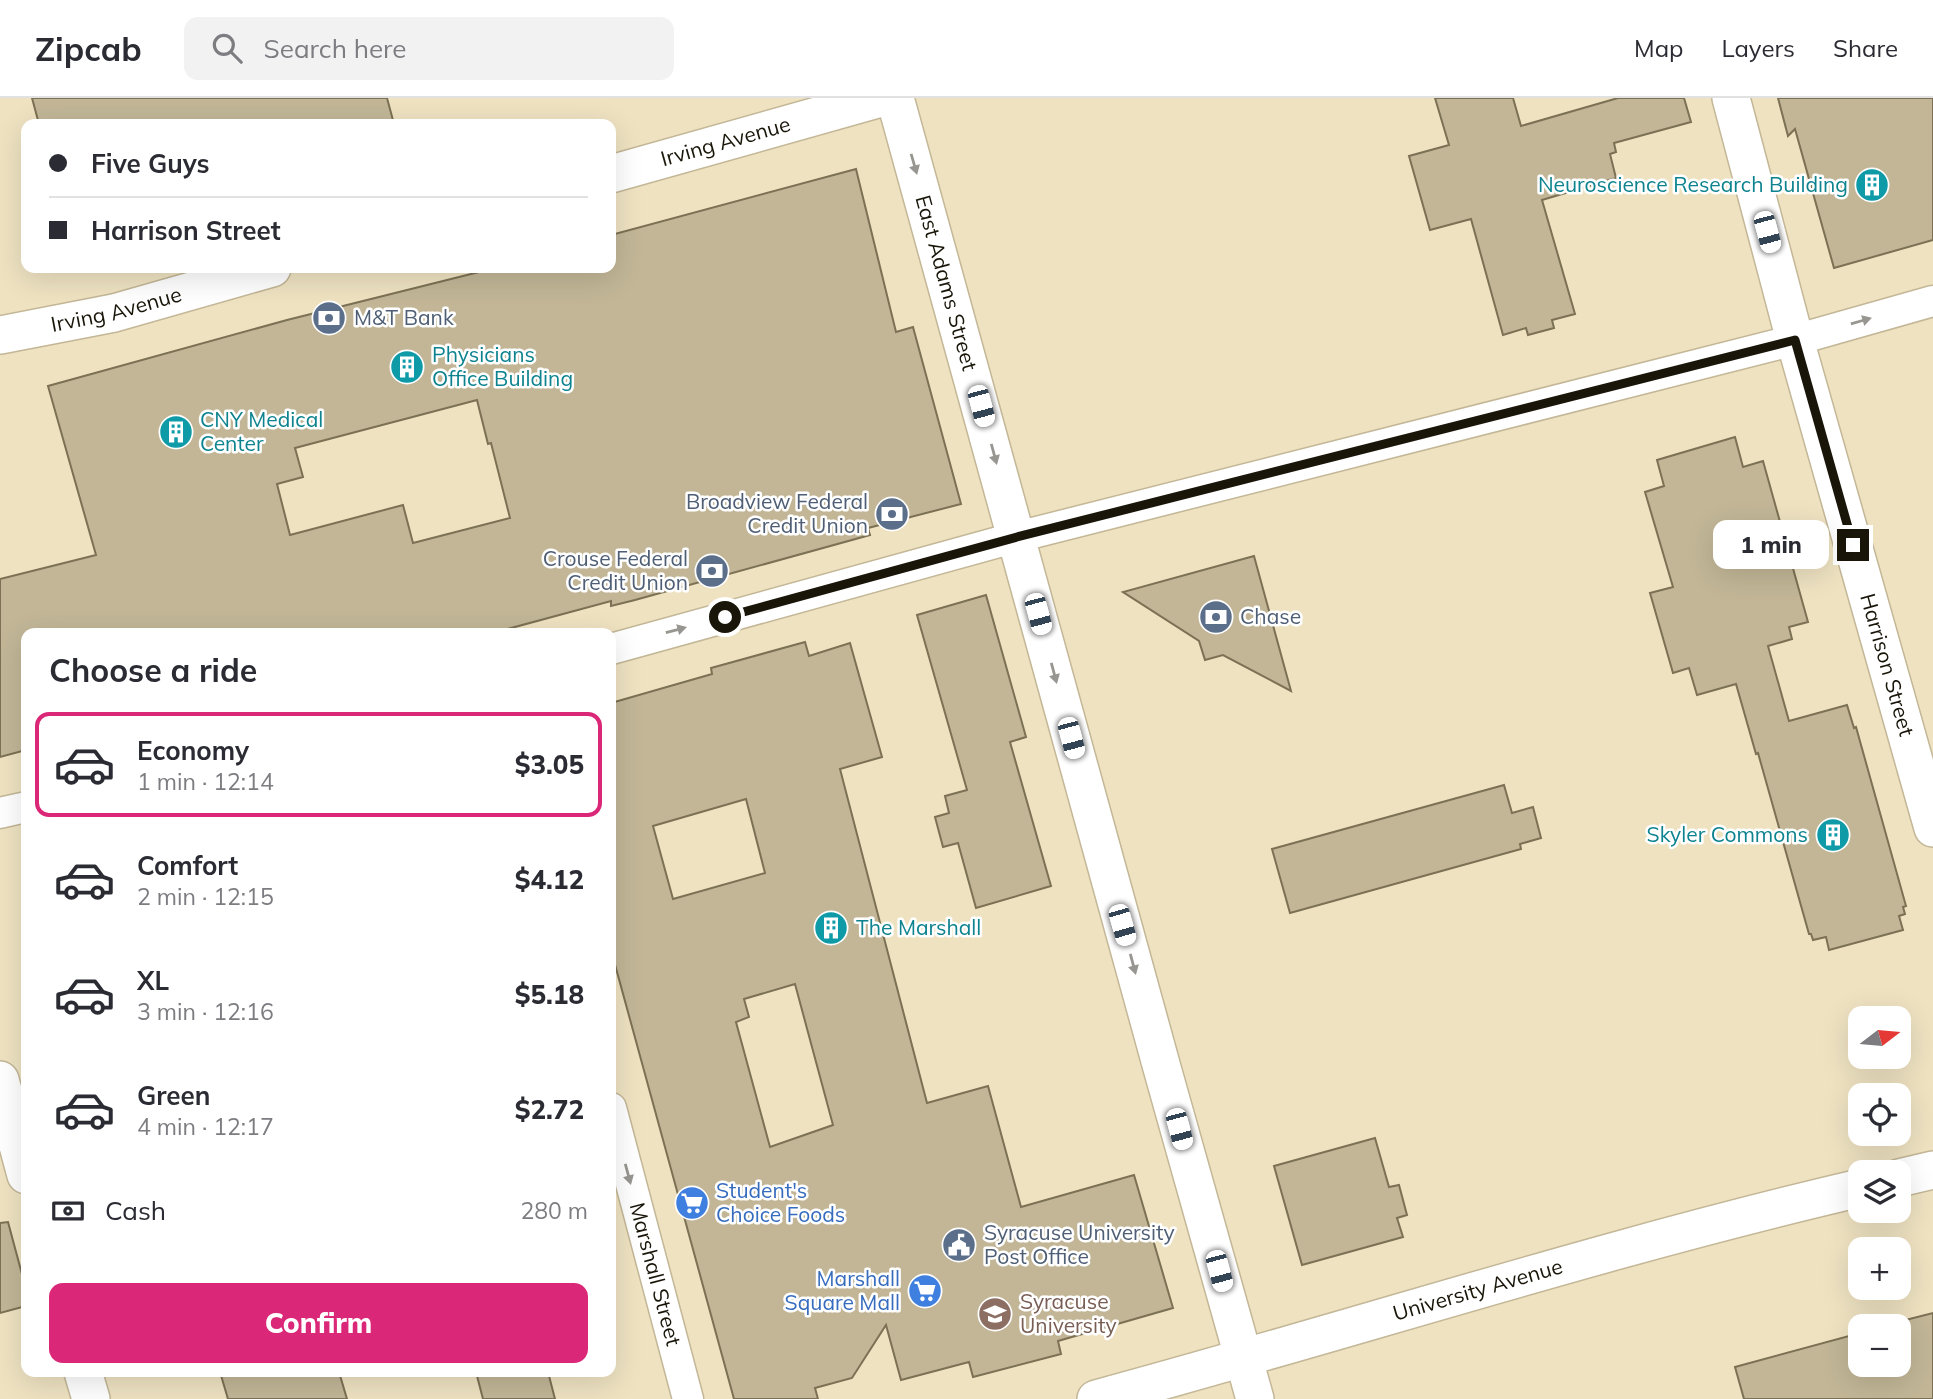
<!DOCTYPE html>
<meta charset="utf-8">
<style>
body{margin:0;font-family:Mulish,sans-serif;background:#f2f2f3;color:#2b2b33;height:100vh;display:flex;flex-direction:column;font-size:26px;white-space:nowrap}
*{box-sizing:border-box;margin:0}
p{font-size:23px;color:#7c7c81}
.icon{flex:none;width:38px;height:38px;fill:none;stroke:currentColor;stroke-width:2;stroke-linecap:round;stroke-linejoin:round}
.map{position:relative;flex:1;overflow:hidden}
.side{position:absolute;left:21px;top:530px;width:595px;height:749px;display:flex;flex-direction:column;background:#fff;border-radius:14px;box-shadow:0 7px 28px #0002}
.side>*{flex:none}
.top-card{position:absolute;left:21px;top:21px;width:595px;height:154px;border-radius:14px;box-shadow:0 7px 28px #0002;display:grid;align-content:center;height:154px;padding:0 28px;background:#fff}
.needle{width:46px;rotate:74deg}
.fabs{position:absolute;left:1848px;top:908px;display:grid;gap:14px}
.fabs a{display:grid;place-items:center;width:63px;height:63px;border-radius:14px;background:#fff;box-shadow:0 7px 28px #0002;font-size:35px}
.end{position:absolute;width:32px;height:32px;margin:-16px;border:9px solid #191509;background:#fff;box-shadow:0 0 0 4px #fff}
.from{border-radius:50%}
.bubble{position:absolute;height:49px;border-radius:14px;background:#fff;box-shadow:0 7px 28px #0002;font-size:23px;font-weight:800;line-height:49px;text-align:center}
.car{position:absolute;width:21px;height:42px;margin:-21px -10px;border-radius:9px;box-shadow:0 0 5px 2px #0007;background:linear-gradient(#fff 24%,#345 0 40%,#fff 0 76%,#345 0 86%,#fff 0)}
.top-card b{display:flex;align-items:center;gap:24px;height:66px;font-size:26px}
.top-card b+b{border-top:2px solid #e1e1e2}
.top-card i{width:18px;height:18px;background:#2b2b33}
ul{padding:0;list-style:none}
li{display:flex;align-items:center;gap:21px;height:105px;margin:0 14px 10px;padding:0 14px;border:4px solid transparent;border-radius:14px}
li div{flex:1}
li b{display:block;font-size:26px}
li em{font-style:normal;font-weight:800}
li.on{border-color:#db2777}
li>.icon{width:63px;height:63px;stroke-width:1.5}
h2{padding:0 28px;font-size:32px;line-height:84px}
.pay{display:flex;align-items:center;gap:18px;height:77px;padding:0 28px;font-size:26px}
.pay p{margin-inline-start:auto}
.button{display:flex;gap:14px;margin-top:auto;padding:14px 28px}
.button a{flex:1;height:80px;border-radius:14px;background:#db2777;color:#fff;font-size:28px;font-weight:800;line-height:80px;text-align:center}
header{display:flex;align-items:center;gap:42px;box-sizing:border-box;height:98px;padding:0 35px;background:#fff;border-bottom:2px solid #e1e1e2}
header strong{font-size:33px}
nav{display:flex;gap:38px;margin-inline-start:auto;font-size:24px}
.search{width:490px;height:63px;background:#f2f2f3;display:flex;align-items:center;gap:18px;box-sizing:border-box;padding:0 24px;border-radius:14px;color:#7c7c81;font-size:26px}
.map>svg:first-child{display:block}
.building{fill:#c2b697;stroke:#7c7154;stroke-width:2;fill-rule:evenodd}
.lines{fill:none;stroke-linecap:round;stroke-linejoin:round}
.minor-casing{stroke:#c3b797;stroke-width:33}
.tertiary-casing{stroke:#c3b797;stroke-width:40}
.minor{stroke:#fff;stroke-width:30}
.tertiary{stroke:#fff;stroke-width:37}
.oneway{fill:#989690}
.route{stroke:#191509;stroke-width:9}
.labels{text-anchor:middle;stroke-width:5;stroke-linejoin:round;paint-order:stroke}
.street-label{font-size:21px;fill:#191509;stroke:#fff}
.culture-label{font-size:21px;fill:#0d838f;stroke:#fff;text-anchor:start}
.service-label{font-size:21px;fill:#4e5e75;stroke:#fff;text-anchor:start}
.shop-label{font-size:21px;fill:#366cbe;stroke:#fff;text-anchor:start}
.education-label{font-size:21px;fill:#785e54;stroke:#fff;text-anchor:start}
</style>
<header>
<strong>Zipcab</strong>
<div class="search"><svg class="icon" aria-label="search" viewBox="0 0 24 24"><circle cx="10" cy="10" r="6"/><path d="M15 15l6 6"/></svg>Search here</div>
<nav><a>Map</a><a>Layers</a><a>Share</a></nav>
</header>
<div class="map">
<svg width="1933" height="1301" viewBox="0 0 1933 1301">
<rect width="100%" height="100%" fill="#eee2c1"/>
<g class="building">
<polygon points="32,0 387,0 394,26 39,26"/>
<polygon points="1435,0 1513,0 1521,28 1618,0 1684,0 1691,24 1614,45 1616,54 1610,56 1616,80 1542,102 1575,216 1552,222 1554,230 1528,237 1526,230 1503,237 1471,121 1430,132 1409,58 1449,47"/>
<polygon points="1778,0 1933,0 1933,142 1834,170 1795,31 1788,38"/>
<path d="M856,71L896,234L913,229L961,406L868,430L870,437L635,502L611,508V503L489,536H26V652L0,659V481L96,457L48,288L287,222L495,170H611V137ZM477,302L488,346L491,345L510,420L413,445L403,407L290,437L277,386L303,379L295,350Z"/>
<polygon points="1735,339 1743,369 1763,363 1808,524 1789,529 1792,541 1768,548 1789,623 1847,607 1854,630 1856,629 1906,808 1903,809 1905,816 1899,818 1903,832 1829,852 1826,839 1813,842 1811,836 1809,836 1758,655 1756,656 1736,586 1697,597 1689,570 1673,575 1650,495 1673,489 1645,394 1664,388 1657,362"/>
<polygon points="1254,458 1291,593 1223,557 1205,562 1199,543 1123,494"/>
<polygon points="986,497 1026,639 1010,644 1051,788 976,810 958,745 943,749 935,719 949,715 945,698 967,692 917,517"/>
<path d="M805,544L809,558L850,545L882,659L840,671L927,1005L988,988L1021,1109L1134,1077L1173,1210L1058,1243L1061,1256L973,1279L969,1264L901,1282L886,1227L852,1280L815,1290L818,1301H734L611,852V605L712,576L711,570ZM746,701L765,775L673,801L653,728ZM795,886L833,1027L770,1049L736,924L749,919L744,901Z"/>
<polygon points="1504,687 1512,715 1533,709 1541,740 1520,746 1521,751 1290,815 1272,751"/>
<polygon points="1375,1040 1389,1089 1399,1087 1407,1117 1397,1120 1403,1139 1302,1167 1274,1068"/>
<polygon points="8,1124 26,1191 26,1208 0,1215 0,1125"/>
<polygon points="1933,1215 1933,1301 1744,1301 1735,1269 1860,1235 1860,1267 1899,1267 1899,1228 1882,1228"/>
<polygon points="220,1274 339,1274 347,1301 228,1301"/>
<polygon points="476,1274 548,1274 555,1301 483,1301"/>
</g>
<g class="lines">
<g class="minor-casing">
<g id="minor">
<polyline points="611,551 1017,439 1795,242 1933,203"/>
<polyline points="0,715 26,709"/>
<path id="s1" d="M611,1010L688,1301"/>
</g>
</g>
<g class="tertiary-casing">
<g id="tertiary">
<path id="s2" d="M895,0L1162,970L1255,1301"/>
<path id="s3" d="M1731,0L1795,242L1933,730"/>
<path id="s4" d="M611,76L881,0"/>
<path id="s5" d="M0,237L114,215L272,170"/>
<polyline points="0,982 26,1077"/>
<polyline points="1899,1080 1933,1072"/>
<polyline points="83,1274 91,1301"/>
<path id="s6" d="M1096,1301C1351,1232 1603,1150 1860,1090"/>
</g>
</g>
<use href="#minor" class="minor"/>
<use href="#tertiary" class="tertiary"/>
</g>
<defs><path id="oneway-solid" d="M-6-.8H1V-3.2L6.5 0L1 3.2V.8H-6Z" transform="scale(1.75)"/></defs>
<g class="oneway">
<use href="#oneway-solid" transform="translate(914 66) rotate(74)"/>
<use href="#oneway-solid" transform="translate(1861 223) rotate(-16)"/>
<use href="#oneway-solid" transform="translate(994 356) rotate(75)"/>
<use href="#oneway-solid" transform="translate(676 532) rotate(-15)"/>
<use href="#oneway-solid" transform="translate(1054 575) rotate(75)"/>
<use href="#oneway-solid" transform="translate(1133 866) rotate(75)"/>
<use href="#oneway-solid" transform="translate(628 1076) rotate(75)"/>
</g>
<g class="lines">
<polyline class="route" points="725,519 1017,439 1795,242 1853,447"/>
</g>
<defs>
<g id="building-disc" transform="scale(1.75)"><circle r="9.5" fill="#0f9aa8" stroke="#fff"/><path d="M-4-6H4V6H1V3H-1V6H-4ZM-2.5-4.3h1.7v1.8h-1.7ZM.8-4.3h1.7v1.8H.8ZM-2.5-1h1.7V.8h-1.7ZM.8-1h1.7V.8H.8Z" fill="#fff"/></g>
<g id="bank-disc" transform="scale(1.75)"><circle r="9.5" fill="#5c6f8a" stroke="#fff"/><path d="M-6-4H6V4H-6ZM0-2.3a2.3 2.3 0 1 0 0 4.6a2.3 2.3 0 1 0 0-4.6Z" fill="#fff"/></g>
<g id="supermarket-disc" transform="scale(1.75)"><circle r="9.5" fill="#3f7fe0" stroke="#fff"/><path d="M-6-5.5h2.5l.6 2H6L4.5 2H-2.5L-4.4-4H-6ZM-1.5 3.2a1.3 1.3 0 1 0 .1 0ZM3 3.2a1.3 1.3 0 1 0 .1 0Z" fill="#fff"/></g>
<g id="civic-disc" transform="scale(1.75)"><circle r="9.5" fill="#5c6f8a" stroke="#fff"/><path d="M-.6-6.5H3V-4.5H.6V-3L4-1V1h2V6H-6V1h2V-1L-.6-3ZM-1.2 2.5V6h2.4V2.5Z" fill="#fff"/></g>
<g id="university-disc" transform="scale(1.75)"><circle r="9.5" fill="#8d6e63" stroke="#fff"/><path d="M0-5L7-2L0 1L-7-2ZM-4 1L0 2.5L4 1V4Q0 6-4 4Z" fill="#fff"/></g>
</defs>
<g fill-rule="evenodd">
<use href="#building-disc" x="1872" y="87"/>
<use href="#bank-disc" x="329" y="220"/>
<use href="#building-disc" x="407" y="269"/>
<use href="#building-disc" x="176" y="334"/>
<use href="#bank-disc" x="892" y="416"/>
<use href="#bank-disc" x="712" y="473"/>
<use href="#bank-disc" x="1216" y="519"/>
<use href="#building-disc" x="1833" y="737"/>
<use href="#building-disc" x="831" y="830"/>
<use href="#supermarket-disc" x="692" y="1105"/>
<use href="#civic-disc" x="959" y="1147"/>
<use href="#supermarket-disc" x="925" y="1193"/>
<use href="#university-disc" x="995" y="1216"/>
</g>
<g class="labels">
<g class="street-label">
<text dy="7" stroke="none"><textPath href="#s4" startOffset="119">Irving Avenue</textPath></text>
<text dy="7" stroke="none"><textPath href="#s2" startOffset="192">East Adams Street</textPath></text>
<text dy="7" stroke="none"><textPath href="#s5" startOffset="119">Irving Avenue</textPath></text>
<text dy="7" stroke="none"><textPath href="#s3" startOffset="588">Harrison Street</textPath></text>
<text dy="7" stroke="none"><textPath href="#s1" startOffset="172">Marshall Street</textPath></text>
<text dy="7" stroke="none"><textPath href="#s6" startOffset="397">University Avenue</textPath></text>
</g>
<g class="culture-label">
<text x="1848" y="94" text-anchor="end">Neuroscience Research Building</text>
<text x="432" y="264">Physicians<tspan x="432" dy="24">Office Building</tspan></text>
<text x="200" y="329">CNY Medical<tspan x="200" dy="24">Center</tspan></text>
<text x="1808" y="744" text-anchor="end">Skyler Commons</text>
<text x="856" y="837">The Marshall</text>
</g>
<g class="service-label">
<text x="354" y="227">M&amp;T Bank</text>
<text x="868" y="411" text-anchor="end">Broadview Federal<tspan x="868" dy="24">Credit Union</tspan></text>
<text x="688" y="468" text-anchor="end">Crouse Federal<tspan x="688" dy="24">Credit Union</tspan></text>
<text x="1240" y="526">Chase</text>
<text x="984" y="1142">Syracuse University<tspan x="984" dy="24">Post Office</tspan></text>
</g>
<g class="shop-label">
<text x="716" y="1100">Student's<tspan x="716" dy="24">Choice Foods</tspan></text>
<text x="900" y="1188" text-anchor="end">Marshall<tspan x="900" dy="24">Square Mall</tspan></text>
</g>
<g class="education-label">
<text x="1020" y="1211">Syracuse<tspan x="1020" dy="24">University</tspan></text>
</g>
</g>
</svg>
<div class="fabs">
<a><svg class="needle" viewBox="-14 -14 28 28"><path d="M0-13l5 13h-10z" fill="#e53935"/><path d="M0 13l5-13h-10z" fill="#7c7c81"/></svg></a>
<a><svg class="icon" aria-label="locate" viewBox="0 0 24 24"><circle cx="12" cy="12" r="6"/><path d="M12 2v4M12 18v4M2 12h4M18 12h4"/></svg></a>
<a><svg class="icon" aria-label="layers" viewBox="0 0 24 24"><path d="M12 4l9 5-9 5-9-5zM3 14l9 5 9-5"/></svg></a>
<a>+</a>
<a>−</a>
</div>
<i class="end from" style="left:725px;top:519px"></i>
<i class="end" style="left:1853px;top:447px"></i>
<div class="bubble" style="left:1713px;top:422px;width:116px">1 min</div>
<i class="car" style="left:1767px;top:134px;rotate:165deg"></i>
<i class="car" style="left:981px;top:308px;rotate:165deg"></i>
<i class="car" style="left:1038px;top:516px;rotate:165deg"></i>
<i class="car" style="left:1071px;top:640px;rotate:165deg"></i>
<i class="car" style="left:1122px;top:827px;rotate:164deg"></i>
<i class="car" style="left:1179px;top:1031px;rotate:165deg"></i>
<i class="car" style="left:1219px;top:1173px;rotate:165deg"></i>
<div class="top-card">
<b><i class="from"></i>Five Guys</b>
<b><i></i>Harrison Street</b>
</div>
<section class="side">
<h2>Choose a ride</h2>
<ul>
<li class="on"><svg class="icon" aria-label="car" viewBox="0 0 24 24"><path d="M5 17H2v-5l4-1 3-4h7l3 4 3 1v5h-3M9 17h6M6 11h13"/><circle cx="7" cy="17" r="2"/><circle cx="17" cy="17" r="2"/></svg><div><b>Economy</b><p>1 min · 12:14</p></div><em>$3.05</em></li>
<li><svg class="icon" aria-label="car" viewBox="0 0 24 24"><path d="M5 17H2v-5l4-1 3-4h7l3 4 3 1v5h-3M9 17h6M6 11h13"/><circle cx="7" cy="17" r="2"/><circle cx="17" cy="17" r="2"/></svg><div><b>Comfort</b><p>2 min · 12:15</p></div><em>$4.12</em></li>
<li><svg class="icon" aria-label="car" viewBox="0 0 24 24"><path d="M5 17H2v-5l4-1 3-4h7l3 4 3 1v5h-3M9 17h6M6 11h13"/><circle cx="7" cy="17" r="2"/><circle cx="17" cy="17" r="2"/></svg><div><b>XL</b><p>3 min · 12:16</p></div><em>$5.18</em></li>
<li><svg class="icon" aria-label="car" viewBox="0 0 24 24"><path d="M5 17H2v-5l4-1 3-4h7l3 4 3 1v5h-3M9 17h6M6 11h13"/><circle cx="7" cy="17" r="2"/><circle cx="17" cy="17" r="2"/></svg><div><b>Green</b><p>4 min · 12:17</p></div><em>$2.72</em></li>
</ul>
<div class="pay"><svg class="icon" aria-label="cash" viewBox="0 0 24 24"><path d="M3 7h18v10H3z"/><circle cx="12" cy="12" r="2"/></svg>Cash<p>280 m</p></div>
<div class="button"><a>Confirm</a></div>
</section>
</div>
